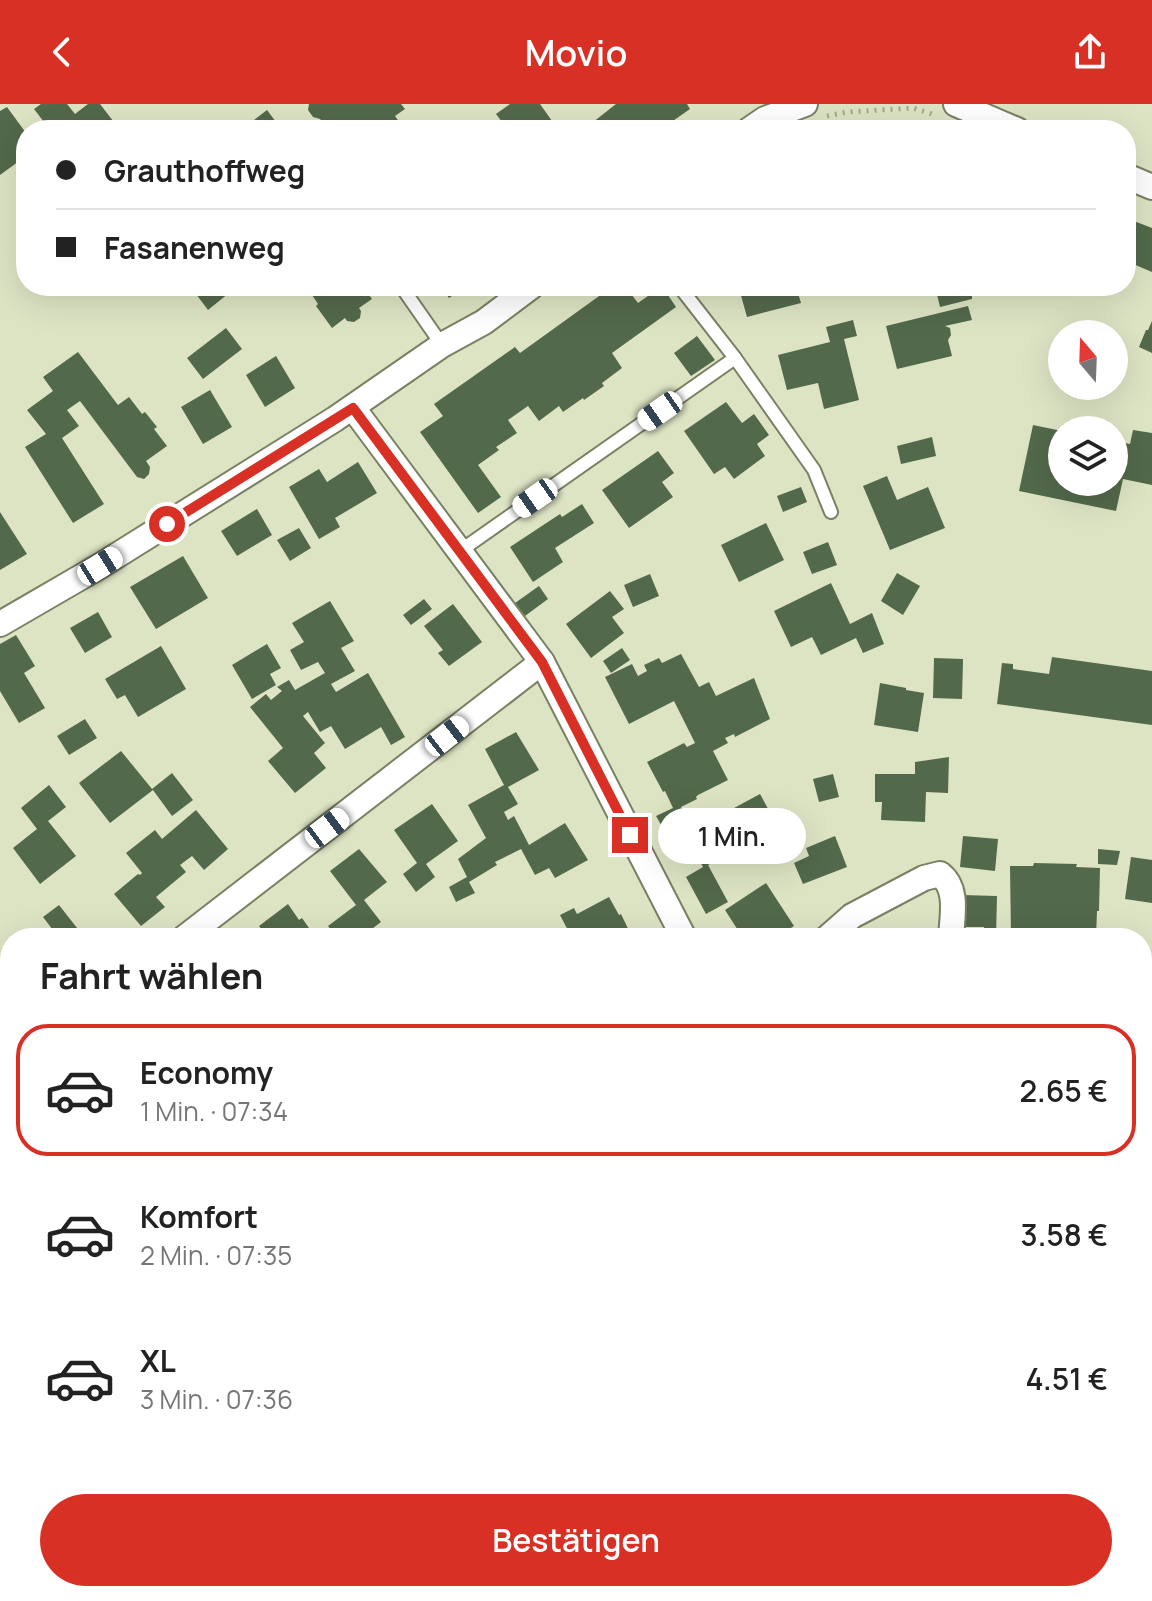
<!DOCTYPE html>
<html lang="de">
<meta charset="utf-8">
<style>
body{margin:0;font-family:Manrope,sans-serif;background:#f6f6f6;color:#222;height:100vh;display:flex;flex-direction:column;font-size:30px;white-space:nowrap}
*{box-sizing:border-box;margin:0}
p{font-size:26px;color:#767676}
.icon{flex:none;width:44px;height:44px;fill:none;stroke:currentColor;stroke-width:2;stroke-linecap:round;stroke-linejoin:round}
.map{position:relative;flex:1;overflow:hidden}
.side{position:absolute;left:0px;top:824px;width:1152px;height:674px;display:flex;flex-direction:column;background:#fff;border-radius:32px 32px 0 0;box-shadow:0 8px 32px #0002}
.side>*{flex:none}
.banner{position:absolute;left:16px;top:16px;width:1120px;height:176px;border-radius:32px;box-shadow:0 8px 32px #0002;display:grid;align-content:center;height:176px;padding:0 40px;background:#fff}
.needle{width:52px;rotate:341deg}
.fabs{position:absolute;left:1048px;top:216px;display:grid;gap:16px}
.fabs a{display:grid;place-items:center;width:80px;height:80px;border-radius:50%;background:#fff;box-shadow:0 8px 32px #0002;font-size:40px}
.end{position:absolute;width:36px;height:36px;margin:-18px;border:10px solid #d93025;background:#fff;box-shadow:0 0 0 4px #fff}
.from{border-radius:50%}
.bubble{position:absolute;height:56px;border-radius:28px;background:#fff;box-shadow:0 8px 32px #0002;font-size:26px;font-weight:600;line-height:56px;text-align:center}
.car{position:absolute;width:24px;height:48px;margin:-24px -12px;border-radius:10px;box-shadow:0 0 6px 2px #0007;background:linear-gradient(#fff 24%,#345 0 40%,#fff 0 76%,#345 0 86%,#fff 0)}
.banner b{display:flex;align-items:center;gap:28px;height:76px;font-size:30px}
.banner b+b{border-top:2px solid #e0e0e0}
.banner i{width:20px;height:20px;background:#222}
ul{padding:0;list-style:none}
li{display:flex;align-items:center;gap:24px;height:132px;margin:0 16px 12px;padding:0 24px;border:4px solid transparent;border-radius:32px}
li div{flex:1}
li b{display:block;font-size:30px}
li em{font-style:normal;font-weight:600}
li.active{border-color:#d93025}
li>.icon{width:72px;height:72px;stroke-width:1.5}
h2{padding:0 40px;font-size:36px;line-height:96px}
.action{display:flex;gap:16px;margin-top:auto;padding:16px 40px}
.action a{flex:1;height:92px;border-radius:48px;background:#d93025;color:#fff;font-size:32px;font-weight:600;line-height:92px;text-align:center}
header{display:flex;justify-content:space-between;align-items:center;height:104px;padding:0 40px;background:#d93025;color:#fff;font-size:36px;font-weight:600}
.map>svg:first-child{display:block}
.building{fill:#53694b}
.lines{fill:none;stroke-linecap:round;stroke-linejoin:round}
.service-casing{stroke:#798063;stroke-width:16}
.minor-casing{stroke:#798063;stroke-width:28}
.path{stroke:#a3a88f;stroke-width:5;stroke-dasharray:2 6;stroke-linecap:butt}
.service{stroke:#fff;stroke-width:12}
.minor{stroke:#fff;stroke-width:24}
.route{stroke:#d93025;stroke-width:10}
</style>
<header><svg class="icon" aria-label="back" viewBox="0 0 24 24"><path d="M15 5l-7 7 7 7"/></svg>Movio<svg class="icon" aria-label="share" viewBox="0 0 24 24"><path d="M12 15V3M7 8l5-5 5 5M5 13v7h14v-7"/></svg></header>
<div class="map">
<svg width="1152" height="1497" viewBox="0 0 1152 1497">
<rect width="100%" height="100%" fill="#dde4c4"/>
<g class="building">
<polygon points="41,0 67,0 75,10 88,0 100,0 120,26 66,26 62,21 55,26 50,26 34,5"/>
<polygon points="309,0 401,0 405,5 395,12 405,26 368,26 363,20 355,26 348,26 341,17 329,26 320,15 313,13 308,6"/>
<polygon points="510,0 540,0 552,17 540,26 508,26 496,10"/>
<polygon points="616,0 687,0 690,5 660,26 583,26"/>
<polygon points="7,3 26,29 26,52 0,71 0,7"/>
<polygon points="267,6 282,26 241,26"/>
<polygon points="1126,114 1152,124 1152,168 1126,157"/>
<polygon points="190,182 224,182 229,189 208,206"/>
<polygon points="306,182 363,182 372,195 359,204 361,207 360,214 354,218 347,217 345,214 332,224 316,202 318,200"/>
<polygon points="441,182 478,182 464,192 461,186 449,194"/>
<polygon points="613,182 625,182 638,199 662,182 676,203 612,249 622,264 602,279 604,282 584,296 583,294 563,308 559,302 539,317 528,302 508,316 517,329 496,343 499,346 478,361 501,393 478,409 420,328 443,312 434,300 515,243 520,249"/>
<polygon points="723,182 796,182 801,199 747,213 740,188 726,192"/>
<polygon points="935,182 972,182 972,195 940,203"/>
<polygon points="986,182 1018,182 1018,188 986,187"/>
<polygon points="968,202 972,216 945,222 950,224 951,231 948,236 952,252 897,265 886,222"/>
<polygon points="853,216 857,232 844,235 859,296 824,305 818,279 787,286 778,251 830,238 826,223"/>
<polygon points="1152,217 1152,249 1139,243 1146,226 1148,226"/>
<polygon points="226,224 242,245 203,275 187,254"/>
<polygon points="697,232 715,256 691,272 674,249"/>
<polygon points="78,248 118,301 129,293 142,310 145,308 157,323 154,325 167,342 146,357 150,363 149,370 144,375 137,373 80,297 67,306 79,322 62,334 104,400 73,419 25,343 46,330 27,306 53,287 43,273"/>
<polygon points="276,252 295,284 265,303 246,271"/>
<polygon points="210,286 232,323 203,340 181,303"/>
<polygon points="726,298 742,319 754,310 769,331 757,340 765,352 734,375 725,363 714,370 684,327"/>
<polygon points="1033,321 1062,327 1062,378 1114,378 1114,337 1130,340 1133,326 1152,329 1152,381 1123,375 1116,407 1019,387"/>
<polygon points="932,333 936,352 901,360 897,342"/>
<polygon points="658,347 674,369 662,378 673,393 629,424 602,386"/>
<polygon points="358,358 377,389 335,414 340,423 319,435 289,383 319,365 327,378"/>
<polygon points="887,372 897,396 928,383 945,424 890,446 863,382"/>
<polygon points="801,383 807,398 783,408 777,392"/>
<polygon points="582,400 594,419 555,444 563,458 533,478 510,443 560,410 562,413"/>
<polygon points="257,405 272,431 237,452 221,427"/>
<polygon points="0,408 27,450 0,466"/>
<polygon points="766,419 784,456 739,478 721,441"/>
<polygon points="299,424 311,444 290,457 277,436"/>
<polygon points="828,438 837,461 812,470 803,448"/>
<polygon points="183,452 208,494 156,525 130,483"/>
<polygon points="897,469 920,482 903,511 881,497"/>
<polygon points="650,470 659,492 633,503 624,481"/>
<polygon points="831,479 850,520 872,509 884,540 863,549 856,534 821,551 812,533 791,543 774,507"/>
<polygon points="539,482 548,495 525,512 515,499"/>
<polygon points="610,487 624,505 612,513 624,529 591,554 566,520"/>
<polygon points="424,495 432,505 411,521 403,511"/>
<polygon points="330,497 354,537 341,544 355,567 331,580 336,588 368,569 405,633 391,641 381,623 345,645 331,622 320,628 308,608 303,612 325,639 314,649 326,664 295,689 268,657 283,644 250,603 266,590 271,596 282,587 277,583 289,576 295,586 325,569 318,558 301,566 290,546 304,538 292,519"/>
<polygon points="453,500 482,538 449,562 438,549 443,546 424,522"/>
<polygon points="98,508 112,533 85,549 70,524"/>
<polygon points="16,531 35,562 24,569 45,604 19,619 0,587 0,540"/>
<polygon points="267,540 281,564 270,570 276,581 252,595 232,561"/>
<polygon points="161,542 186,585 138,613 125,591 117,595 105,575"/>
<polygon points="622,544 630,556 611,569 603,557"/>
<polygon points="681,550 699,583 709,578 716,592 754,574 770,615 735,633 734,630 725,634 728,639 713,647 728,676 698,691 696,693 697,695 681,703 687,715 664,726 656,712 673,704 665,687 663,688 647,658 684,639 687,643 695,639 674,597 629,620 605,573 632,560 638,572 647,567 644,561 659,554 662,559"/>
<polygon points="1052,553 1152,567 1152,621 997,600 1002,559 1013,560 1013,565 1049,570"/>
<polygon points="934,554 963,555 962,595 933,594"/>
<polygon points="880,579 906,584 906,586 924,589 918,628 874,621"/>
<polygon points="85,615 97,634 69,651 57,632"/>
<polygon points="516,628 539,666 508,683 518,700 504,708 508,716 514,712 529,741 565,719 588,756 555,774 549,764 535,771 521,745 495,758 497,761 469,778 475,789 456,798 449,783 467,773 458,755 486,734 468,701 504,681 485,645"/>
<polygon points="121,647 152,685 172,669 193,696 172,712 153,686 110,719 79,679"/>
<polygon points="949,653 948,689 926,688 925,718 881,716 882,698 875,698 875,670 915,670 915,658"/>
<polygon points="833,670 839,693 819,698 813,675"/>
<polygon points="49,681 66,703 48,717 76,752 40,780 13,744 37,725 21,704"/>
<polygon points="760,690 778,723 708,761 728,798 706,810 686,773 703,763 686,730"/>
<polygon points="432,700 458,737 426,760 435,773 416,788 403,770 417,759 394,726"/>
<polygon points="196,706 228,745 204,766 192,752 180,761 186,768 156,793 165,803 141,822 114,790 138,770 140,771 142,769 126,749 155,726 162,735"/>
<polygon points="835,732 847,763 803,780 794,759 809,752 806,744"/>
<polygon points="963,732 998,735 995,767 960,763"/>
<polygon points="359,745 387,778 364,796 381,818 360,834 337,834 328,822 356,801 330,767"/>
<polygon points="1098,745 1120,747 1117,761 1098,760"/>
<polygon points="1131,753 1152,756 1152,799 1125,795"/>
<polygon points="1034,759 1077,760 1076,763 1100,764 1099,807 1097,807 1096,834 1032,831 1032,834 1011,834 1010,762 1033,762"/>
<polygon points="766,779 794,822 775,834 772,834 770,831 765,834 743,834 725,806"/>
<polygon points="962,791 997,792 996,834 983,834 984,823 961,823"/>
<polygon points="609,793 619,811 621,810 632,833 572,834 560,811 574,804 577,810"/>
<polygon points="288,800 299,816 302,814 309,824 307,825 313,834 268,834 259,822"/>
<polygon points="59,801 81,829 85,834 59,834 43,813"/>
<polygon points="10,860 10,931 0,939 0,867"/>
<polygon points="1142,933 1152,934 1152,1011 1142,1010"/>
<polygon points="10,1023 10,1050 7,1053 10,1057 10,1065 0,1072 0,1026 2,1029"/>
<polygon points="1142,1028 1152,1030 1152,1050 1142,1049"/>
<polygon points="4,1143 10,1151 10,1192 0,1199 0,1146"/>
<polygon points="6,1316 10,1321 10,1363 3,1368 0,1364 0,1320"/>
<polygon points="1142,1360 1152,1361 1152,1413 1142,1411"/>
<polygon points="45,1488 59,1488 66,1497 34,1497"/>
<polygon points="98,1488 124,1488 131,1497 86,1497"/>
<polygon points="247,1488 299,1488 305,1497 253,1497"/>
<polygon points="514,1488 527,1488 536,1497 505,1497"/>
<polygon points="706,1488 767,1488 776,1497 715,1497"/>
<polygon points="813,1488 847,1488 838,1497 804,1497"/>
<polygon points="900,1488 927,1488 931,1497 891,1497"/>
</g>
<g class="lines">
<g class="service-casing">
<g id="service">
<polyline points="401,182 442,241"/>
<polyline points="679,182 735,254 814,366 831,408"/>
<polyline points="460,447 735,254"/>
<polyline points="1142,916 1152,917"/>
<polyline points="0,1494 10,1486"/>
</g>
</g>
<g class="minor-casing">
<g id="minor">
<polyline points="956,0 1017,26"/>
<polyline points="749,26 765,15 805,0"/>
<polyline points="1126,72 1152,83"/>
<polyline points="353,304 542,558 684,834"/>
<polyline points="0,520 100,462 335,315 442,241 484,218 532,182"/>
<polyline points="184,834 542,558"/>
<path d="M827,834L852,812L924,774L940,770C959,785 952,812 951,834"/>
<polyline points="0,975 10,968"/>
<polyline points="162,1488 169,1497"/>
<polyline points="632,1497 641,1488"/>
</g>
</g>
<polyline class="path" points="827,12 847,8 913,4 932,10"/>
<use href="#service" class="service"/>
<use href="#minor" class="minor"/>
</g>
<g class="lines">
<polyline class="route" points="167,420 353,304 542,558 630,731"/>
</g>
</svg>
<div class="fabs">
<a><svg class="needle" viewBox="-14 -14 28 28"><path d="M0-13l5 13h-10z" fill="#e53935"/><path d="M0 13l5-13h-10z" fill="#767676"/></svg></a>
<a><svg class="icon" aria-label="layers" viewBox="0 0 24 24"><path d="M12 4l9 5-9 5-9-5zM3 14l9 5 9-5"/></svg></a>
</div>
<i class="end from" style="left:167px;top:420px"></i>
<i class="end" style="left:630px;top:731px"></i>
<div class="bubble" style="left:658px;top:704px;width:148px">1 Min.</div>
<i class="car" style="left:660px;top:307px;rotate:235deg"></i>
<i class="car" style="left:535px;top:394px;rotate:235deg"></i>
<i class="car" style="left:100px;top:462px;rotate:58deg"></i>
<i class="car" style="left:447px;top:632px;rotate:52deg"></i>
<i class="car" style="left:327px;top:724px;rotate:53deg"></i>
<div class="banner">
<b><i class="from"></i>Grauthoffweg</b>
<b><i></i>Fasanenweg</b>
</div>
<section class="side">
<h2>Fahrt wählen</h2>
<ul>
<li class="active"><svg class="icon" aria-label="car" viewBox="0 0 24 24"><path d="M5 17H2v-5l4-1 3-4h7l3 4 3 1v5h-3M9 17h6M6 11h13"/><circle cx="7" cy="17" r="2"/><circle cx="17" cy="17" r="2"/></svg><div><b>Economy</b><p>1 Min. · 07:34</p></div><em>2.65 €</em></li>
<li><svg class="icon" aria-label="car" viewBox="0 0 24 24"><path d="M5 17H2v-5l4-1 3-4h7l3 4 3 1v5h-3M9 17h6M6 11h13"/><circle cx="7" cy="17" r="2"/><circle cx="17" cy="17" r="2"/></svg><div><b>Komfort</b><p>2 Min. · 07:35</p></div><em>3.58 €</em></li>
<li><svg class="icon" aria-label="car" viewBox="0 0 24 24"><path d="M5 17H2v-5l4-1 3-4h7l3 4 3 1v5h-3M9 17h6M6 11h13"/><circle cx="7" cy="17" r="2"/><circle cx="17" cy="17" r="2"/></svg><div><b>XL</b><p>3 Min. · 07:36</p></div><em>4.51 €</em></li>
</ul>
<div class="action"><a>Bestätigen</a></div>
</section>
</div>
